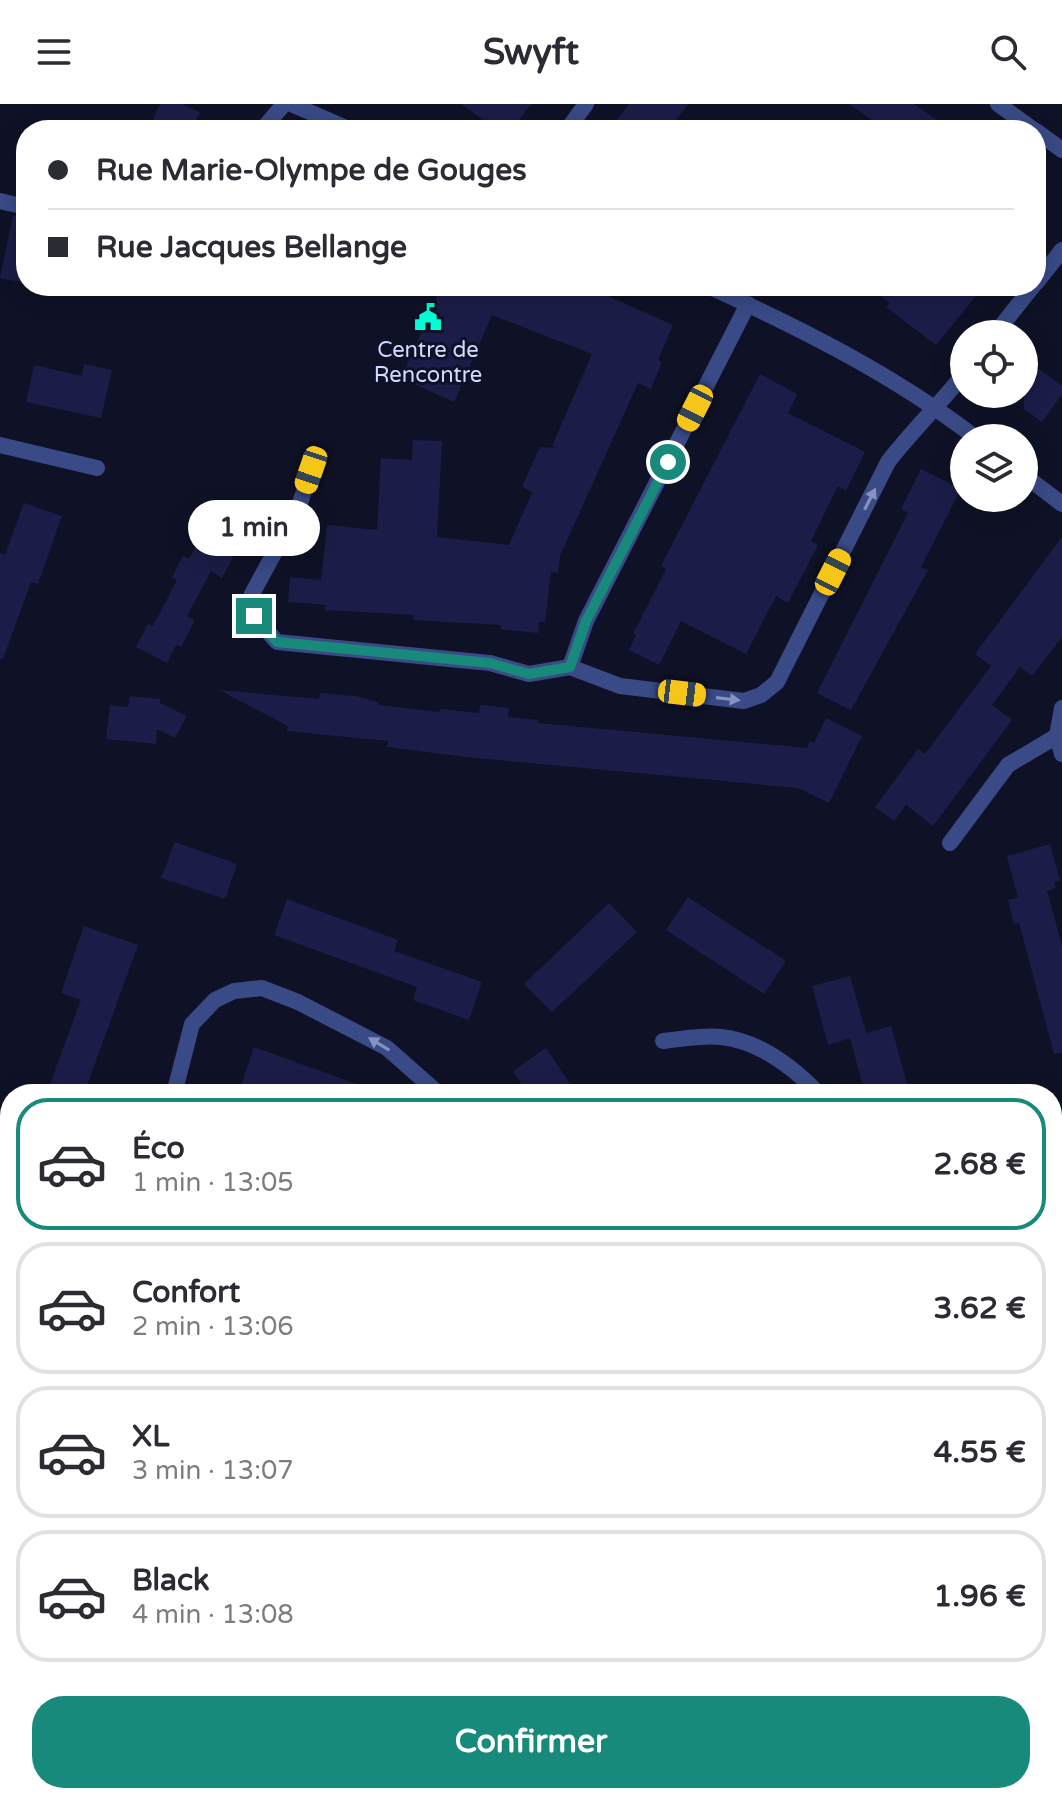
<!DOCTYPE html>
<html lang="fr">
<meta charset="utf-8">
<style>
body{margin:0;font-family:"Varela Round",sans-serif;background:#f7f7f7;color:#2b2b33;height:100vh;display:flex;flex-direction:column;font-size:30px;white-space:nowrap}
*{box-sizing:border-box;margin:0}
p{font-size:26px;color:#7c7c81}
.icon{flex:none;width:44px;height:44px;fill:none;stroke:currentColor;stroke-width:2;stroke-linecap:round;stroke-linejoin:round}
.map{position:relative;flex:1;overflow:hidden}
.side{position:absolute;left:0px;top:980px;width:1062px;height:720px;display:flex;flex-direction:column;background:#fff;border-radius:32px 32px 0 0;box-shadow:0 4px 20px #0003}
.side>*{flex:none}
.guide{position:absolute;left:16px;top:16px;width:1030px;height:176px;border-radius:32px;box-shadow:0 4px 20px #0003;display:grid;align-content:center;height:176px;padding:0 32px;background:#fff}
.fabs{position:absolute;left:950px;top:216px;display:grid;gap:16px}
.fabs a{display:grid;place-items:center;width:88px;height:88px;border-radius:50%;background:#fff;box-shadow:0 4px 20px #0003;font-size:40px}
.end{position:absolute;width:36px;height:36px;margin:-18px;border:10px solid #188a7c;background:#fff;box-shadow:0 0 0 4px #fff}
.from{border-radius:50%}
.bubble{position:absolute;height:56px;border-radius:28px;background:#fff;box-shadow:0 4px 20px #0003;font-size:26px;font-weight:800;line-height:56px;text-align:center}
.car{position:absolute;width:24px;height:48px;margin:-24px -12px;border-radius:10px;box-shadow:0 0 6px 2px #0007;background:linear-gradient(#f5c518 24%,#345 0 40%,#f5c518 0 76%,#345 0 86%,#f5c518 0)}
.guide b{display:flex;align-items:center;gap:28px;height:76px;font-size:30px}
.guide b+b{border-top:2px solid #e1e1e2}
.guide i{width:20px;height:20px;background:#2b2b33}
ul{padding:14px 0 0;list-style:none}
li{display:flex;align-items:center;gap:24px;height:132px;margin:0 16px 12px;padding:0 16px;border:4px solid #e1e1e2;border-radius:32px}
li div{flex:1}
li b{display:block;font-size:30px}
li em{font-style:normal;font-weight:800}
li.active{border-color:#188a7c}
li>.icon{width:72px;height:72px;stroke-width:1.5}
.button{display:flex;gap:16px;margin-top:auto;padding:16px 32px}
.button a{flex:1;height:92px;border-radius:32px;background:#188a7c;color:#fff;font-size:32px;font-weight:800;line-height:92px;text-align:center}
header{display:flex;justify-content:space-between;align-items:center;height:104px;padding:0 32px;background:#fff;font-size:36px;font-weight:800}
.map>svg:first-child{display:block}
.building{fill:#1b1d48}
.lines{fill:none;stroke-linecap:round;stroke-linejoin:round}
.service{stroke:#394a86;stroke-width:16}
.minor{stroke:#394a86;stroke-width:16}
.secondary{stroke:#6b8eff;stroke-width:16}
.oneway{fill:#8692c2}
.route{stroke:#188a7c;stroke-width:10}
.labels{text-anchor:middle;stroke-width:6;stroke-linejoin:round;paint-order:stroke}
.poi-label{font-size:22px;fill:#d4daff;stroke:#0f1126}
</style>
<header><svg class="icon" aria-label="menu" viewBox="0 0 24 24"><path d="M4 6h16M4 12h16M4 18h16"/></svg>Swyft<svg class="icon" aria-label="search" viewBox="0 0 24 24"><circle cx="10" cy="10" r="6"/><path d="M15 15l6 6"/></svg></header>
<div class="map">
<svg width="1062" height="1700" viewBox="0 0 1062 1700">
<rect width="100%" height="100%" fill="#0f1126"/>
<g class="building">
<polygon points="160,0 182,0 200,8 192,26 148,26"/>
<polygon points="461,0 531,0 512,26 497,26"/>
<polygon points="629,0 688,0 669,26 630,26 617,16"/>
<polygon points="849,0 914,0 951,26 886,26"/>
<polygon points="13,111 26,114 26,179 0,174"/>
<polygon points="442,182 604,182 601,189 673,221 658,256 662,258 651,285 638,279 560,452 558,469 551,468 545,518 539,518 538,529 501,525 501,521 413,516 414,511 325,506 326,501 288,498 290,473 321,476 327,421 377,426 381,354 412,356 413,336 442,337 437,433 509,441 532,389 522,382 540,343 557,344 552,342 592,250 492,211 454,298 401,274"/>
<polygon points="868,182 984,182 936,241 886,203 890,199"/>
<polygon points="1024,254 1062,282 1062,290 1042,318 1024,305"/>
<polygon points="84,260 112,266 101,314 26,298 34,261 82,272"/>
<polygon points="760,270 797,290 788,309 865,348 846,387 838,382 811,437 818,441 788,499 776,492 746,550 681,517 659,561 629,546 636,531 633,530 666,465 661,462"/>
<polygon points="921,365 961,385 921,463 928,466 851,606 817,589 908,409 901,405"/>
<polygon points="24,399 62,412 38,480 31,478 3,555 0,555 0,449 5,451"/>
<polygon points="205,425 239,442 222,474 211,467 187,512 195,516 181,543 176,541 167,559 136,543 148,520 153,522 177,476 172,473 183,452 189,455"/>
<polygon points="1062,433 1062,533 1032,572 1020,563 992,601 1012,616 933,722 906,701 894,717 875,703 918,645 925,650 991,562 975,550"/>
<polygon points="219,586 319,595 320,589 356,592 378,598 378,601 439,608 440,605 479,609 480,601 509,604 508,613 538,616 538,619 807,644 810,637 814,639 826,614 862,632 829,699 798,684 466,653 387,643 388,637 286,627 288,622"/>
<polygon points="130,592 160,595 160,599 187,612 175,634 157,625 156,640 106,635 110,601 128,603"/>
<polygon points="175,738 237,760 225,795 161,774"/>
<polygon points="1050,740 1060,776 1054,778 1056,784 1047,787 1062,842 1062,949 1054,950 1019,819 1014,820 1008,796 1018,794 1007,752"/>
<polygon points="688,793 786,857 764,890 666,826"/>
<polygon points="287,795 398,836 394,847 482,878 469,916 413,896 417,883 274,831"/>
<polygon points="609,799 637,828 552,908 524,880"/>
<polygon points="84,822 138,841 84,990 62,990 48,985 81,896 61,889"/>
<polygon points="850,872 866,929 853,933 891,922 910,990 865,990 850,934 828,941 812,882"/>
<polygon points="254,943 376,987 376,990 265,990 241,982"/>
<polygon points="546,944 577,990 528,990 513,967"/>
</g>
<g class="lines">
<polyline class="service" points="950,739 1008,661 1057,632"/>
<g class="minor">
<polyline points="291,0 351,26"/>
<polyline points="998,0 1034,26"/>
<polyline points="262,26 284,0"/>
<polyline points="567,26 586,0"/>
<polyline points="1036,27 1062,46"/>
<polyline points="0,97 26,103"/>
<polyline points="1036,179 1062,146"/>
<path d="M708,182C802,225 894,271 976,334"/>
<polyline points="995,230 1033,182"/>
<polyline points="0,341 97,364"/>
<path d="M311,366L298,405L252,490L254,512L277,538L490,559L529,570L570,563L620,582L744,597L761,591L777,578L888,358C912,327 939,301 964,270"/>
<polyline points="1024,371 1062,400"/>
<polyline points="570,563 586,517 748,200"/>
<polyline points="1062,604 1057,632 1062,650"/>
<path d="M663,937C682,935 703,931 721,933C760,937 793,963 819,990"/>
<polyline points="174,990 192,920 215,896 234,887 262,884 298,898 387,944 439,990"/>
<polyline points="0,1320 10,1321"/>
<polyline points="1052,1436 1062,1441"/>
</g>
<g class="secondary">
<polyline points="1052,1356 1062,1348"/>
<polyline points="745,1700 752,1690"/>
</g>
</g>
<defs><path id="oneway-solid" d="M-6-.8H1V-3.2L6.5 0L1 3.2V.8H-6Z" transform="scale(2)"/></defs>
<g class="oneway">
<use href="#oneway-solid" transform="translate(870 395) rotate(-63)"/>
<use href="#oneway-solid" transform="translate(728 595) rotate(7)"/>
<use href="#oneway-solid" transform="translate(379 940) rotate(-149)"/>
</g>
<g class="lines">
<polyline class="route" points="254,512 277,538 490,559 529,570 570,563 586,517 668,358"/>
</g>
<defs>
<g id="civic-bare" transform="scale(2.16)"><path d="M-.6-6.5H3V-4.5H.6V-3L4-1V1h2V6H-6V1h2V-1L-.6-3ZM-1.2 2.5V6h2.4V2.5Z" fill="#00ffd6" stroke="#0f1126" stroke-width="2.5" paint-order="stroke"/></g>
</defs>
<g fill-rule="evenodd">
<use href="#civic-bare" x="428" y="213"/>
</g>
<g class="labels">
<g class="poi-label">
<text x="428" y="253">Centre de<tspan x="428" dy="25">Rencontre</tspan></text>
</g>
</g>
</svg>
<div class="fabs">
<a><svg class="icon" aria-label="locate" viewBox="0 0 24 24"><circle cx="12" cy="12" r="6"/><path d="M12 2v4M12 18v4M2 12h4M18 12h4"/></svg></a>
<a><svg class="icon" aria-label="layers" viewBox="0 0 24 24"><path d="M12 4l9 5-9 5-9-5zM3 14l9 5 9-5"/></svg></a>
</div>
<i class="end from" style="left:668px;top:358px"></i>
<i class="end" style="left:254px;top:512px"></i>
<div class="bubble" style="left:188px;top:396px;width:132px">1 min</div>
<i class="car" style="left:695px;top:304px;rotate:207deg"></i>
<i class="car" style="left:311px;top:366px;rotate:199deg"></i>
<i class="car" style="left:833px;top:468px;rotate:27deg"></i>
<i class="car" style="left:682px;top:589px;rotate:97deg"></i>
<div class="guide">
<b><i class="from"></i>Rue Marie-Olympe de Gouges</b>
<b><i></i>Rue Jacques Bellange</b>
</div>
<section class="side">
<ul>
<li class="active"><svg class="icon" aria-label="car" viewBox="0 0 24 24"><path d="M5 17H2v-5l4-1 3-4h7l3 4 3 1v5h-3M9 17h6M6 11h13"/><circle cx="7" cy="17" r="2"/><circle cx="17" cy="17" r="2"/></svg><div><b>Éco</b><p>1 min · 13:05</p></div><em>2.68 €</em></li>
<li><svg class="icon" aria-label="car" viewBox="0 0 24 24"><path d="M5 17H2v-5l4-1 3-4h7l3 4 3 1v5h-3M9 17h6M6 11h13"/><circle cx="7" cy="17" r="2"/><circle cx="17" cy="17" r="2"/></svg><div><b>Confort</b><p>2 min · 13:06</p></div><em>3.62 €</em></li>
<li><svg class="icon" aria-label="car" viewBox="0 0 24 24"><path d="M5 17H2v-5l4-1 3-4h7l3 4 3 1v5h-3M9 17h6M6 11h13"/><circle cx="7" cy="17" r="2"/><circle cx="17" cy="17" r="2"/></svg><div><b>XL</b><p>3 min · 13:07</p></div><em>4.55 €</em></li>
<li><svg class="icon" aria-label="car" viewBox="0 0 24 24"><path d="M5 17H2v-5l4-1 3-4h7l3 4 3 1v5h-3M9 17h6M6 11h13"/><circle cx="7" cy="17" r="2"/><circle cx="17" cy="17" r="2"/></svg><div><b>Black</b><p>4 min · 13:08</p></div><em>1.96 €</em></li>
</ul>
<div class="button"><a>Confirmer</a></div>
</section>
</div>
